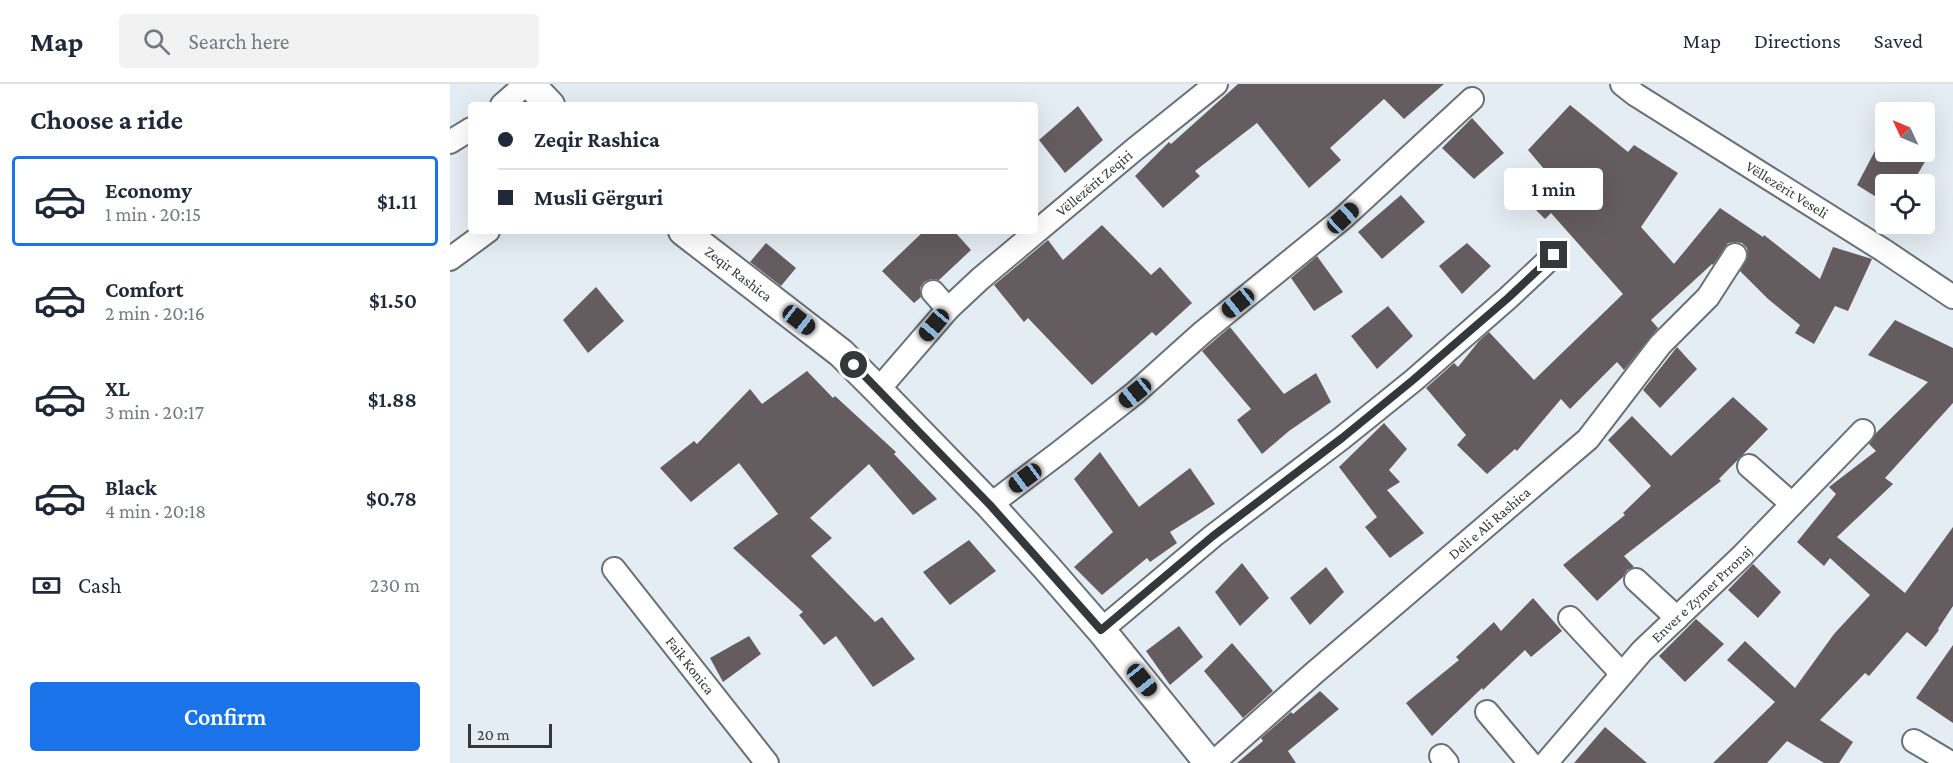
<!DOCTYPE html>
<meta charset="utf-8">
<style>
body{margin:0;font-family:"Crimson Pro",serif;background:#f2f2f3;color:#1f2937;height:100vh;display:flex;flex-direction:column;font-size:22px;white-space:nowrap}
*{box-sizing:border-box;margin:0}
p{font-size:20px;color:#747a83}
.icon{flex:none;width:33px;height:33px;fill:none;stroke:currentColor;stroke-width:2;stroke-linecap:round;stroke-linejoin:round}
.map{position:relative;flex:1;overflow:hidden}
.panel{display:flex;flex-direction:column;background:#fff;width:450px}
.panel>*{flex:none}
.hud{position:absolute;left:18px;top:18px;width:570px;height:132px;border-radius:6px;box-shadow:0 6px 24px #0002;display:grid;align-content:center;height:132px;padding:0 30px;background:#fff}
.needle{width:39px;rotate:314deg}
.tools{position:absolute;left:1425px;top:18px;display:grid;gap:12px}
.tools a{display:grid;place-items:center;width:60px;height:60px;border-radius:6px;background:#fff;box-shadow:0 6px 24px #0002;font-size:30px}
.scale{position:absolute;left:18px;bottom:15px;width:84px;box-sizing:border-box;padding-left:6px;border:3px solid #35383a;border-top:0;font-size:16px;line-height:21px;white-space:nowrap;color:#35383a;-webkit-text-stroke:4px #e5edf4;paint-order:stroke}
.end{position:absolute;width:27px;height:27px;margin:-14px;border:8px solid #35383a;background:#fff;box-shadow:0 0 0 3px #fff}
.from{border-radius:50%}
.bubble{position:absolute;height:42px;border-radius:6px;background:#fff;box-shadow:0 6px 24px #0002;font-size:20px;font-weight:600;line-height:42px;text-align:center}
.car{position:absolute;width:18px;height:36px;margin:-18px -9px;border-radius:8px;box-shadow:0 0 4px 2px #0007;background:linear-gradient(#222 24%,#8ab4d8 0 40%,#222 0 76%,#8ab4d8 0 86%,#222 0)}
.hud b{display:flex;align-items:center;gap:21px;height:57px;font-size:22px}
.hud b+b{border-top:2px solid #e0e1e3}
.hud i{width:15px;height:15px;background:#1f2937}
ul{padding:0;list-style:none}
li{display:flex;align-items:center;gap:18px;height:90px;margin:0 12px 9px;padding:0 18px;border:3px solid transparent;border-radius:6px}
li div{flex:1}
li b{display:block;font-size:22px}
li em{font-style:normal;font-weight:600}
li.selected{border-color:#1a73e8}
li>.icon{width:54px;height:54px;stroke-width:1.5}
h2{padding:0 30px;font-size:27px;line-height:72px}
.pay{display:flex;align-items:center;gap:15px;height:66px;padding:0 30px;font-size:22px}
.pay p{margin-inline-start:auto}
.button{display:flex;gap:12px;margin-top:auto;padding:12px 30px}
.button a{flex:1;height:69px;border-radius:6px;background:#1a73e8;color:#fff;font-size:24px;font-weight:600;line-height:69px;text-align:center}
header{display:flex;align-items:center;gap:36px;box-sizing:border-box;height:84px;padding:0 30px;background:#fff;border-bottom:2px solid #e0e1e3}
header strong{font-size:28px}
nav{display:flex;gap:33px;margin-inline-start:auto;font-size:21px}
.search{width:420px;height:54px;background:#f2f2f3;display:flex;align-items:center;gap:15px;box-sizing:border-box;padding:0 21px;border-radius:6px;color:#747a83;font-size:22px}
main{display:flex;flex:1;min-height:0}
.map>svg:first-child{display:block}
.building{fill:#655c60}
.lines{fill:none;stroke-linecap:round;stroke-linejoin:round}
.minor-casing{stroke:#697076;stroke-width:26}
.tertiary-casing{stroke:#697076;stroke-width:32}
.minor{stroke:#fff;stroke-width:22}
.tertiary{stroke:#fff;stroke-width:28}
.route{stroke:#35383a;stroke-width:8}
.labels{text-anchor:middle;stroke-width:6;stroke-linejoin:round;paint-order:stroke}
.street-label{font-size:15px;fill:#35383a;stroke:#e5edf4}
</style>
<header>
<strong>Map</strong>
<div class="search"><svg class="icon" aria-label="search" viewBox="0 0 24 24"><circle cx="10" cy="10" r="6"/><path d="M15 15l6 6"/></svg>Search here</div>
<nav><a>Map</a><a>Directions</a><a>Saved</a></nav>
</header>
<main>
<section class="panel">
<h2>Choose a ride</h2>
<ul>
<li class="selected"><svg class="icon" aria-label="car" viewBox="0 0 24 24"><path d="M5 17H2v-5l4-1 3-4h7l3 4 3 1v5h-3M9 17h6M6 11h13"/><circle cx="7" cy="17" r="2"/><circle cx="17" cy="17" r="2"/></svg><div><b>Economy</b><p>1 min · 20:15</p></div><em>$1.11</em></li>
<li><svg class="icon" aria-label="car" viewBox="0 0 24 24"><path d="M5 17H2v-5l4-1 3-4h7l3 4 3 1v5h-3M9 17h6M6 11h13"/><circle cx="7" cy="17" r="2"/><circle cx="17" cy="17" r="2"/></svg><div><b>Comfort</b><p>2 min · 20:16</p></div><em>$1.50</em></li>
<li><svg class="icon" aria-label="car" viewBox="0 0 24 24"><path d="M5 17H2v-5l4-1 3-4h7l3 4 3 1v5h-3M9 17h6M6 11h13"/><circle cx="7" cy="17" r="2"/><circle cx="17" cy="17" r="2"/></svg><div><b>XL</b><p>3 min · 20:17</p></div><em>$1.88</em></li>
<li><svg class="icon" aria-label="car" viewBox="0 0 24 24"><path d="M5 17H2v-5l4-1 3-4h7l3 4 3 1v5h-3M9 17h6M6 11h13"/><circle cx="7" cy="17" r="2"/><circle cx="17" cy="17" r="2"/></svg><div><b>Black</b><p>4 min · 20:18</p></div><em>$0.78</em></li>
</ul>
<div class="pay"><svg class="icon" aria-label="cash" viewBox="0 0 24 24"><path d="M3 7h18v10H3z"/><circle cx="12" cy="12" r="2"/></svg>Cash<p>230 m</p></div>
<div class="button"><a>Confirm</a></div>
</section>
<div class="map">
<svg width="1503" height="679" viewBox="0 0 1503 679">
<rect width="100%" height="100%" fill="#e5edf4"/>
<g class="building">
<polygon points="788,0 994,0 954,35 934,15 880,64 891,76 859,104 807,39 745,87 750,92 713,124 685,92 719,58 721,60"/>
<polygon points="1120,21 1178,68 1184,61 1228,89 1191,143 1224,180 1270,124 1313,153 1314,151 1370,195 1383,163 1422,175 1398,227 1385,222 1364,260 1345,249 1350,241 1318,215 1290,187 1298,172 1297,164 1292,159 1286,158 1278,159 1263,181 1262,180 1201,236 1208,244 1174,286 1167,278 1120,325 1111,315 1067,367 1065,365 1037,390 1007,361 1016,351 976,304 1004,279 1008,283 1029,257 1039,248 1084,296 1173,210 1101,129 1095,135 1068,108 1094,85 1078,66"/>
<polygon points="628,22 653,56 615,89 589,56"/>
<polygon points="1022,34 1054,69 1024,95 992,64"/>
<polygon points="1436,46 1436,68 1474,68 1474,66 1480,69 1462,100 1436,100 1436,119 1407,101"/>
<polygon points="951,111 975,138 932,175 908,148"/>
<polygon points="652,141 701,191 710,183 742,219 706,252 702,248 642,301 578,234 574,238 544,201 598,156 613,176"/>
<polygon points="474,147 504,147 521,166 489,196 481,195 474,198 470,204 471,213 464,219 432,187"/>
<polygon points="316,159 346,184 331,202 300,178"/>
<polygon points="1017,159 1041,182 1012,210 989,182"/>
<polygon points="867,172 893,208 864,227 841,194"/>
<polygon points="146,203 174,237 138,269 113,236"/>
<polygon points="938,222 963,252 927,285 901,252"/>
<polygon points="1445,236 1503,264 1503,319 1435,394 1443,400 1387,453 1455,509 1503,443 1503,522 1488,545 1489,546 1476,563 1457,548 1419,592 1415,589 1370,636 1403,658 1389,679 1374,679 1337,657 1317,679 1263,679 1325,618 1277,576 1295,557 1345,604 1384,550 1420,511 1380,474 1374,482 1347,458 1386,410 1379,403 1426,367 1419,360 1426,349 1478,298 1418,271"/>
<polygon points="780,243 834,310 866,289 881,318 839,347 812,370 787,336 801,325 752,267"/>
<polygon points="1227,263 1247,285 1210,324 1193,306"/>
<polygon points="357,287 383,314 385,312 446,368 444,370 487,415 463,431 419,380 360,434 382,454 361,472 425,538 432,533 465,575 423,603 386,552 374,561 349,531 353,528 283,464 328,430 289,379 241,418 210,384 244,357 247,360 300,305 312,320"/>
<polygon points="1283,313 1318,345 1269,395 1271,397 1174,472 1184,483 1177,486 1173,493 1147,517 1113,481 1175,431 1173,429 1201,402 1158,356 1182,332 1221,372"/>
<polygon points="934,339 957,365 939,386 950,398 937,406 974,449 940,474 915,443 927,433 889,383"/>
<polygon points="650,368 689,423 740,384 765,420 720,448 727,459 700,478 697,474 652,511 624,483 663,448 624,395"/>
<polygon points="519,456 546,487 500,521 473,488"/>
<polygon points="792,479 819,514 790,542 765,508"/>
<polygon points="1303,480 1331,508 1308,534 1278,506"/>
<polygon points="876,483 894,508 860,541 840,514"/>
<polygon points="1083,514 1112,547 1081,573 1075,566 1033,606 1032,604 982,652 956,619 1009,576 1006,573 1044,538 1051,547"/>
<polygon points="1246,535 1274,560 1235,598 1209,572"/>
<polygon points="729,542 753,573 720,601 696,567"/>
<polygon points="299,552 311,570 273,598 260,574"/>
<polygon points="782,559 823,607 793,634 754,587"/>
<polygon points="1503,561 1503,639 1466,614"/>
<polygon points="870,607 889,625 838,667 846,679 787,679 813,657 811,654 841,628 843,630"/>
<polygon points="1155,643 1197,679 1124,679"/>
</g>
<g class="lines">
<g class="minor-casing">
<g id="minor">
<path id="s1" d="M1172,0L1186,11L1433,166L1503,213"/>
<polyline points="52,21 76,0"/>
<polyline points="0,58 21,45"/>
<polyline points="0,175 38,147"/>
<polyline points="483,208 498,225"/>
<path id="s2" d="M428,306L498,225L530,195L685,65L766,0"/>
<polyline points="1299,382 1342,420"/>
<polyline points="540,421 610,368 685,309 753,248 893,134 1022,15"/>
<path id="s3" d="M164,485L317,679"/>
<polyline points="1186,496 1227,534"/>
<polyline points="1120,534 1172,590"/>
<polyline points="651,546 763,452 892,354 964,296 1058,214 1104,171"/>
<polyline points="1037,628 1080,679"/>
<polyline points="1464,657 1501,679"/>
<polyline points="991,672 997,679"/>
<path id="s4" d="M763,679L863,590L1138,355L1210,261L1258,213L1285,171"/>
<path id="s5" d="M1096,679L1192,567L1292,472L1413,347"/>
</g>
</g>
<g class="tertiary-casing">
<g id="tertiary">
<polyline points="80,0 100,21"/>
<path id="s6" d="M233,147L391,269L428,306L540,421L597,484L651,546L759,679"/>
</g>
</g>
<use href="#minor" class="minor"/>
<use href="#tertiary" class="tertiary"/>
</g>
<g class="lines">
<polyline class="route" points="404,281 540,421 651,546 763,452 892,354 963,296 1058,214 1104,171"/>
</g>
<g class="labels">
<g class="street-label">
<text dy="5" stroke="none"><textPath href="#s2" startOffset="300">Vëllezërit Zeqiri</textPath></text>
<text dy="5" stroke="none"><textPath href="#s1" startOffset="196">Vëllezërit Veseli</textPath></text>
<text dy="5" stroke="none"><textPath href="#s6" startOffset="70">Zeqir Rashica</textPath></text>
<text dy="5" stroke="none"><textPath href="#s4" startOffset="366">Deli e Ali Rashica</textPath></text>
<text dy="5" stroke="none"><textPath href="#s5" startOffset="230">Enver e Zymer Prronaj</textPath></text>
<text dy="5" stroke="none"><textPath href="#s3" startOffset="123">Faik Konica</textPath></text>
</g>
</g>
</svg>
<div class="tools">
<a><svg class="needle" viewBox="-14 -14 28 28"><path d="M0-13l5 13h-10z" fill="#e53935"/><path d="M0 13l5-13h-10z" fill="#747a83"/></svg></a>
<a><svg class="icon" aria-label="locate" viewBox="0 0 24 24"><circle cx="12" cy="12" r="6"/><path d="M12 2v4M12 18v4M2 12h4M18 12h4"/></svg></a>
</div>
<div class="scale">20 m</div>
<i class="end from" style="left:404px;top:281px"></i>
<i class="end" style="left:1104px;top:171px"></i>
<div class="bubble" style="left:1054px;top:84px;width:99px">1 min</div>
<i class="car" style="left:893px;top:134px;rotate:47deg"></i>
<i class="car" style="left:788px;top:219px;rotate:231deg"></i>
<i class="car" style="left:349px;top:236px;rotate:128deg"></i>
<i class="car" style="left:484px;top:241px;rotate:220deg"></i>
<i class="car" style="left:685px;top:309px;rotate:231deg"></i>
<i class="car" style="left:575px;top:394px;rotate:233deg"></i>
<i class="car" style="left:692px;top:596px;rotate:141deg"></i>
<div class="hud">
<b><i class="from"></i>Zeqir Rashica</b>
<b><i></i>Musli Gërguri</b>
</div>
</div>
</main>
